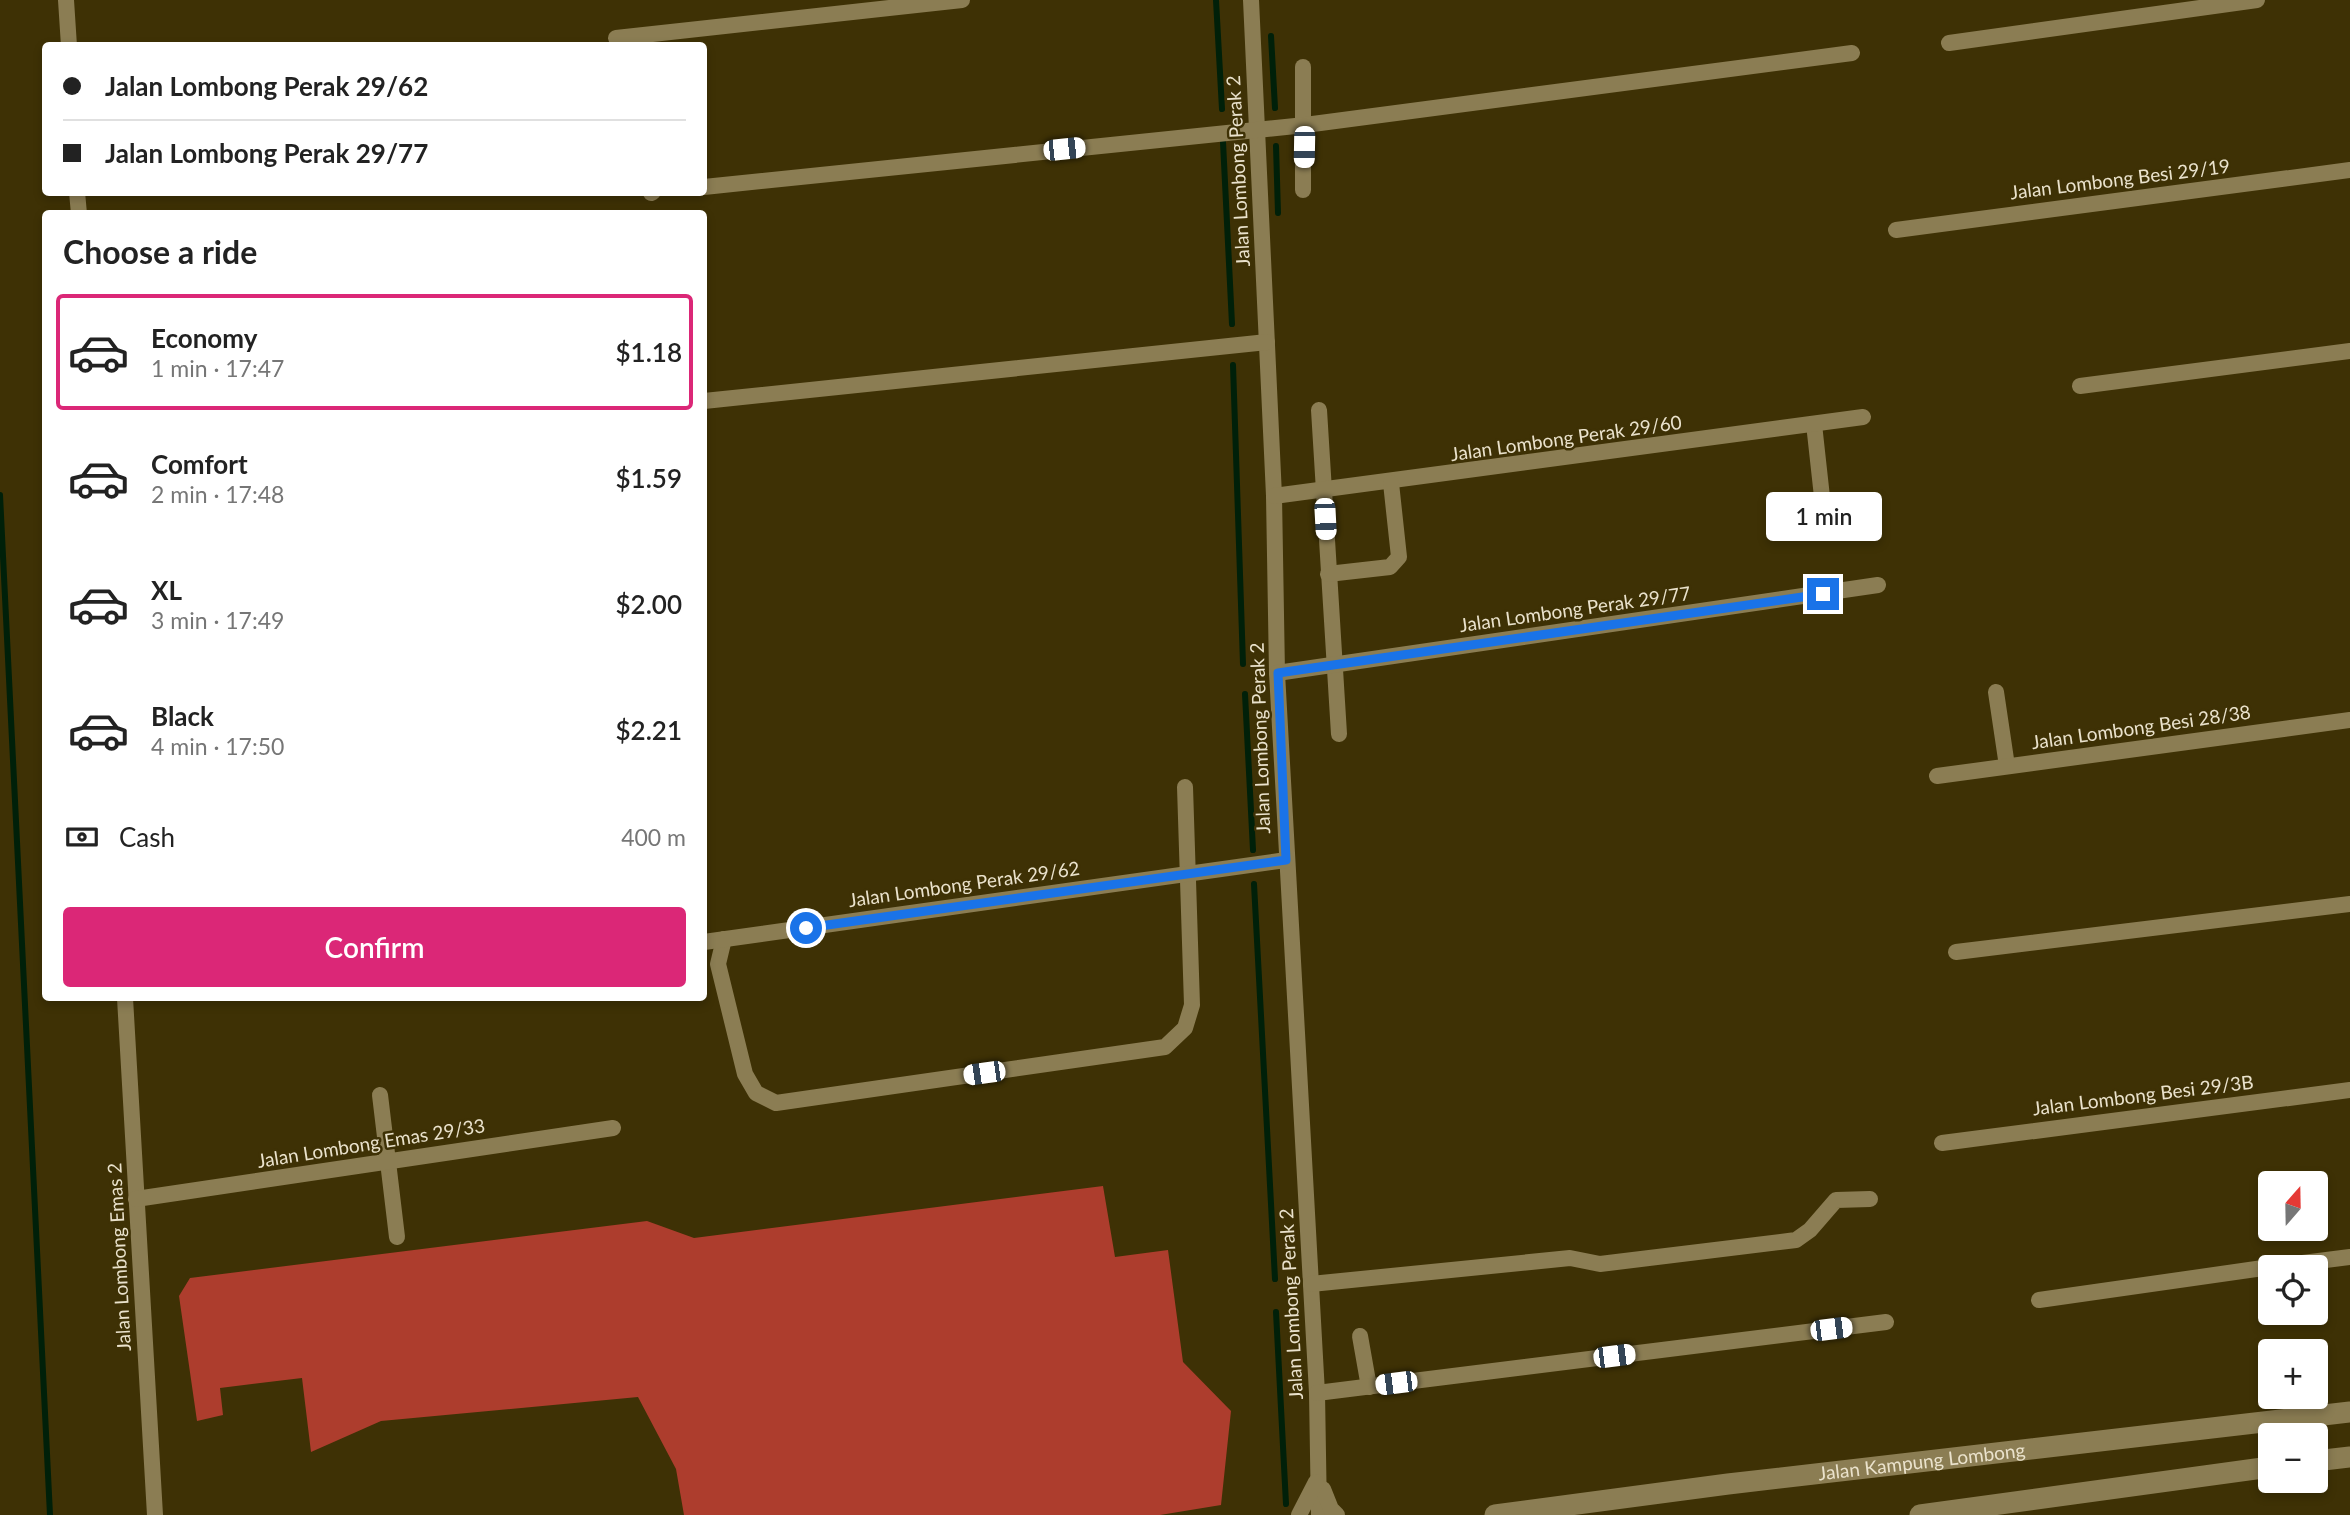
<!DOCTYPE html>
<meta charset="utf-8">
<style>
body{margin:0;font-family:Lato,sans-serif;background:#f2f2f2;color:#222;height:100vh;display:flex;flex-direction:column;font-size:26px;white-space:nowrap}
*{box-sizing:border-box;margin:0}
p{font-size:23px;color:#767676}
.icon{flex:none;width:38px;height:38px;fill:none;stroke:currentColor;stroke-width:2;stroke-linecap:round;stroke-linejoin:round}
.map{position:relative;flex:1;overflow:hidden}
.details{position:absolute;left:42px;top:210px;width:665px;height:791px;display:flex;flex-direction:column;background:#fff;border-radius:7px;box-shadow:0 4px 10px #0003}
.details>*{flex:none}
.top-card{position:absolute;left:42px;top:42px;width:665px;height:154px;border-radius:7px;box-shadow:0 4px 10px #0003;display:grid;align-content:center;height:154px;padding:0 21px;background:#fff}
.needle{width:46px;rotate:20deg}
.buttons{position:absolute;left:2258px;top:1171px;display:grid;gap:14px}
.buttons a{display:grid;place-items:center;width:70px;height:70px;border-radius:7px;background:#fff;box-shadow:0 4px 10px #0003;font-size:35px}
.end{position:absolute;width:32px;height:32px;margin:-16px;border:9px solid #1a73e8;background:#fff;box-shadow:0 0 0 4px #fff}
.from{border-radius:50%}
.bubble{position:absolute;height:49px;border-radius:7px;background:#fff;box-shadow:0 4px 10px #0003;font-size:23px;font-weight:600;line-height:49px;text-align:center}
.car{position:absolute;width:21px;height:42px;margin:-21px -10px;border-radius:9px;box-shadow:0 0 5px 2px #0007;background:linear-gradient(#fff 24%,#345 0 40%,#fff 0 76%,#345 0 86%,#fff 0)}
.top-card b{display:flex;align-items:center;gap:24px;height:66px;font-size:26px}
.top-card b+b{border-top:2px solid #e0e0e0}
.top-card i{width:18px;height:18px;background:#222}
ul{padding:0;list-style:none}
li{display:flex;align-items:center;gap:21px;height:116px;margin:0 14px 10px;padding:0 7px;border:4px solid transparent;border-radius:7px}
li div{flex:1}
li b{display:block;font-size:26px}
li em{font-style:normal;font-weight:600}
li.current{border-color:#db2777}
li>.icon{width:63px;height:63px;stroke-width:1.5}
h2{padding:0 21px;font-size:32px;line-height:84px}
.pay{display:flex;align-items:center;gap:18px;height:77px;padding:0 21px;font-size:26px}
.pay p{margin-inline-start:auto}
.action{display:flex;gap:14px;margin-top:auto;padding:14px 21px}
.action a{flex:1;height:80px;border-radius:7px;background:#db2777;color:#fff;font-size:28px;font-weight:600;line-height:80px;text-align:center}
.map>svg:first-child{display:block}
.forest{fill:#ad3d2d}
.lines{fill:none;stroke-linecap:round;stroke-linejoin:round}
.stream{stroke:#002009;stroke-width:6}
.street{stroke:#8b7d53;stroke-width:16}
.secondary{stroke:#8b7d53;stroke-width:21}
.route{stroke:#1a73e8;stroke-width:9}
.labels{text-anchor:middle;stroke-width:5;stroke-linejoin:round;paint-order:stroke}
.street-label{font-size:19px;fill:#eae2cc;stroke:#3e3105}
</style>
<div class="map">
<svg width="2350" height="1515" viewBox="0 0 2350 1515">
<rect width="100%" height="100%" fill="#3e3105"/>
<polygon class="forest" points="1103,1186 1115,1257 1168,1250 1183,1362 1231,1411 1221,1505 1160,1515 684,1515 676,1469 638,1397 381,1421 311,1452 302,1378 220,1388 223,1415 197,1421 179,1296 190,1278 647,1221 694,1238"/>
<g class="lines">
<g class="stream">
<polyline points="1216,0 1222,109"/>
<polyline points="1271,36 1275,108"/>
<polyline points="1223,142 1232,324"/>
<polyline points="1276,146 1278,213"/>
<polyline points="1233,365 1243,664"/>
<polyline points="0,495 50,1515"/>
<polyline points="1245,694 1253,850"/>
<polyline points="1254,884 1275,1279"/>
<polyline points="1276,1312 1286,1504"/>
</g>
<g class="street">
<polyline points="66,0 69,46"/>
<polyline points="1251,0 1274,496 1277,673 1317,1393 1319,1515"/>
<polyline points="616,38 962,0"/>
<polyline points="1949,43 2257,0"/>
<polyline points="1303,67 1303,190"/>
<polyline points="704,187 1305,125 1852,53"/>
<polyline points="77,192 79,214"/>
<polyline points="651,193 653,192"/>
<polyline points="1896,230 2350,170"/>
<polyline points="2080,386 2350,351"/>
<polyline points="704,401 1267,342"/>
<polyline points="1319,410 1339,734"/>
<polyline points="1814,424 1823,506"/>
<polyline points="1274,496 1863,417"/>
<polyline points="1328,574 1390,567 1399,557 1391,483"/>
<polyline points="1277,673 1878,585"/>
<polyline points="1996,692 2007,766"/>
<polyline points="1937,776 2350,720"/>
<polyline points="724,939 718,964 745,1074 756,1093 776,1103 1165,1047 1185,1028 1192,1005 1185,787"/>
<polyline points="704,942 1286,860"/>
<polyline points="1956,952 2350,904"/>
<polyline points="125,998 155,1515"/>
<polyline points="380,1095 397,1237"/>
<polyline points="1942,1143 2350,1090"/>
<polyline points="136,1199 613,1128"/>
<polyline points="2271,1267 2350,1257"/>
<polyline points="1311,1284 1570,1258 1600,1264 1796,1240 1810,1230 1836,1200 1870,1199"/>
<polyline points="2039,1300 2270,1267"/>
<polyline points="1360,1336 1369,1387"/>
<polyline points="1317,1393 1886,1322"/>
<polyline points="1323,1489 1331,1509 1337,1515"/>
<polyline points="1299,1515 1316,1482"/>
</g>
<g class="secondary">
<polyline points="2315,1461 2350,1457"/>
<path id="s1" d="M1495,1515L1728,1484L2350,1412"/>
<polyline points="1920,1515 2270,1467"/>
</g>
</g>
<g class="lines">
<polyline class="route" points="806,928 1286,860 1278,673 1823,594"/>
</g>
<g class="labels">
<g class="street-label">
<text transform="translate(1238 171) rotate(-93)" y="7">Jalan Lombong Perak 2</text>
<text transform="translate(2120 179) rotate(-7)" y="7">Jalan Lombong Besi 29/19</text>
<text transform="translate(1566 438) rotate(-8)" y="7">Jalan Lombong Perak 29/60</text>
<text transform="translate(1575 609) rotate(-8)" y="7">Jalan Lombong Perak 29/77</text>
<text transform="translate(2141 727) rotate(-8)" y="7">Jalan Lombong Besi 28/38</text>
<text transform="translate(1260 738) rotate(-92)" y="7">Jalan Lombong Perak 2</text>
<text transform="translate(964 884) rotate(-8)" y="7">Jalan Lombong Perak 29/62</text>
<text transform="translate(2143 1095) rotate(-7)" y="7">Jalan Lombong Besi 29/3B</text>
<text transform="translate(371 1143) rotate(-9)" y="7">Jalan Lombong Emas 29/33</text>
<text transform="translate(119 1257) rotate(-93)" y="7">Jalan Lombong Emas 2</text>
<text transform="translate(1291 1304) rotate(-93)" y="7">Jalan Lombong Perak 2</text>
<text dy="7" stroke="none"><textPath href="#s1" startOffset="430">Jalan Kampung Lombong</textPath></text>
</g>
</g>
</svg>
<div class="buttons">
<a><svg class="needle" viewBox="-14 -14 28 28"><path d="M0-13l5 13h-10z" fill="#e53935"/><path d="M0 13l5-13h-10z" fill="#767676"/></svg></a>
<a><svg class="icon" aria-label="locate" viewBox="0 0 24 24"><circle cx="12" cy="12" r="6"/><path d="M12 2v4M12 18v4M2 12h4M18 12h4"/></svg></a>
<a>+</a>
<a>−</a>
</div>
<i class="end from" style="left:806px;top:928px"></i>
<i class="end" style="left:1823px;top:594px"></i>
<div class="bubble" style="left:1766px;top:492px;width:116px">1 min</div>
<i class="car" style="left:1304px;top:147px;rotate:181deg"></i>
<i class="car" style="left:1064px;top:149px;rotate:84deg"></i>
<i class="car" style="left:1325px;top:519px;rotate:177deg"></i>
<i class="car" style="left:984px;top:1073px;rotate:262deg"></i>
<i class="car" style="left:1831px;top:1329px;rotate:83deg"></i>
<i class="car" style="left:1614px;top:1356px;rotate:83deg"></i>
<i class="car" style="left:1396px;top:1383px;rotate:263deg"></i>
<div class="top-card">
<b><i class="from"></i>Jalan Lombong Perak 29/62</b>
<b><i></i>Jalan Lombong Perak 29/77</b>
</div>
<section class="details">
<h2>Choose a ride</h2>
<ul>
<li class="current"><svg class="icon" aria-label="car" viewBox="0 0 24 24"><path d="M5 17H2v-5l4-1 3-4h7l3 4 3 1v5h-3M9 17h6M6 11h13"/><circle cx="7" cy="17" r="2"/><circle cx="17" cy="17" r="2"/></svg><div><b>Economy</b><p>1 min · 17:47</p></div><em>$1.18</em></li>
<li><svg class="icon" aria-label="car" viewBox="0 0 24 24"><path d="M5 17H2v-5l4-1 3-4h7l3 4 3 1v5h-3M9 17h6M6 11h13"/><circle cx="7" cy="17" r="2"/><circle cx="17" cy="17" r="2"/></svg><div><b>Comfort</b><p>2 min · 17:48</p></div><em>$1.59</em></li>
<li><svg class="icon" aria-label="car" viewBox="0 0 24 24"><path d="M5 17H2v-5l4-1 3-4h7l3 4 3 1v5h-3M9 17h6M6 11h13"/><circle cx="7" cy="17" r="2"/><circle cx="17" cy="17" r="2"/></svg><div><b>XL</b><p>3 min · 17:49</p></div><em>$2.00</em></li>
<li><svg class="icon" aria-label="car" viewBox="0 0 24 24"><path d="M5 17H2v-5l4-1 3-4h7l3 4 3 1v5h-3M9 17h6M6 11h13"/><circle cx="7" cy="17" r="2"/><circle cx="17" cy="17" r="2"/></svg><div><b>Black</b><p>4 min · 17:50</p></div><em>$2.21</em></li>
</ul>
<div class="pay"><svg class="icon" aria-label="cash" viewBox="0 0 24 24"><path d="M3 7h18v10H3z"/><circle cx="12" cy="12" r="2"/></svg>Cash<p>400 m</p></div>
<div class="action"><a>Confirm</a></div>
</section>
</div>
